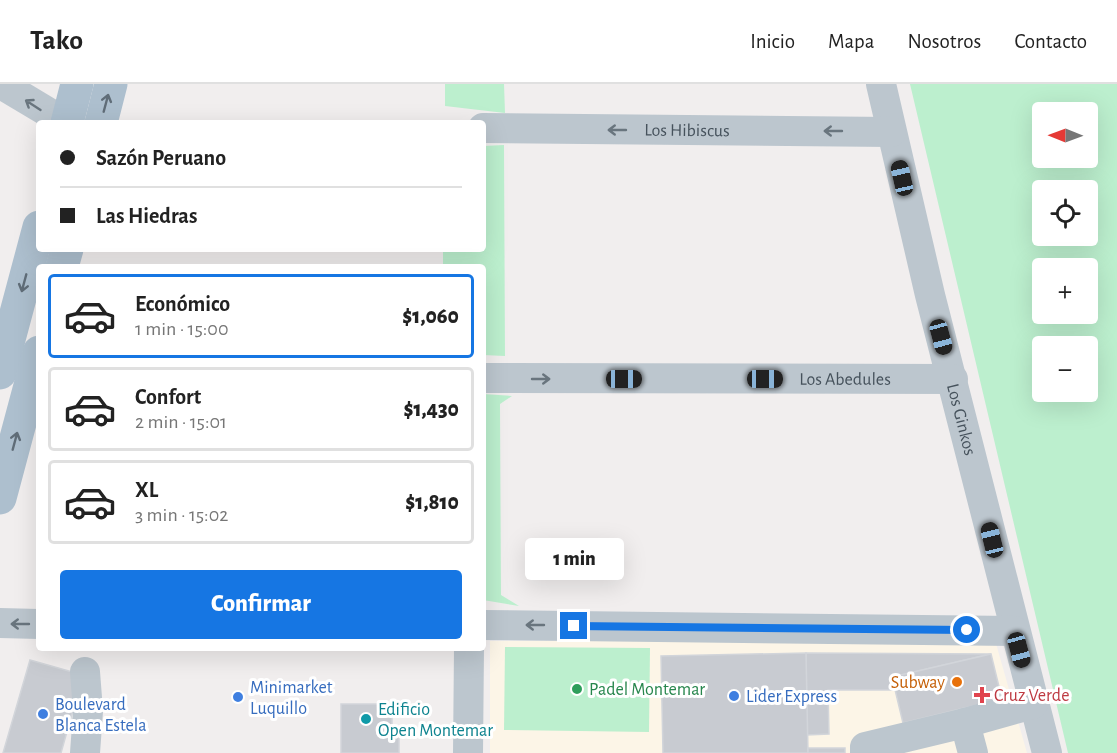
<!DOCTYPE html>
<html lang="es">
<meta charset="utf-8">
<style>
body{margin:0;font-family:"Alegreya Sans",sans-serif;background:#f2f2f2;color:#222;height:100vh;display:flex;flex-direction:column;font-size:22px;white-space:nowrap}
*{box-sizing:border-box;margin:0}
p{font-size:20px;color:#767676}
.icon{flex:none;width:33px;height:33px;fill:none;stroke:currentColor;stroke-width:2;stroke-linecap:round;stroke-linejoin:round}
.map{position:relative;flex:1;overflow:hidden}
.panel{position:absolute;left:36px;top:180px;width:450px;height:387px;display:flex;flex-direction:column;background:#fff;border-radius:6px;box-shadow:0 6px 24px #0002}
.panel>*{flex:none}
.top-card{position:absolute;left:36px;top:36px;width:450px;height:132px;border-radius:6px;box-shadow:0 6px 24px #0002;display:grid;align-content:center;height:132px;padding:0 24px;background:#fff}
.needle{width:39px;rotate:271deg}
.controls{position:absolute;left:1032px;top:18px;display:grid;gap:12px}
.controls a{display:grid;place-items:center;width:66px;height:66px;border-radius:6px;background:#fff;box-shadow:0 6px 24px #0002;font-size:30px}
.end{position:absolute;width:27px;height:27px;margin:-14px;border:8px solid #1676e3;background:#fff;box-shadow:0 0 0 3px #fff}
.from{border-radius:50%}
.bubble{position:absolute;height:42px;border-radius:6px;background:#fff;box-shadow:0 6px 24px #0002;font-size:20px;font-weight:800;line-height:42px;text-align:center}
.car{position:absolute;width:18px;height:36px;margin:-18px -9px;border-radius:8px;box-shadow:0 0 4px 2px #0007;background:linear-gradient(#222 24%,#8ab4d8 0 40%,#222 0 76%,#8ab4d8 0 86%,#222 0)}
.top-card b{display:flex;align-items:center;gap:21px;height:57px;font-size:22px}
.top-card b+b{border-top:2px solid #e0e0e0}
.top-card i{width:15px;height:15px;background:#222}
ul{padding:10px 0 0;list-style:none}
li{display:flex;align-items:center;gap:18px;height:84px;margin:0 12px 9px;padding:0 12px;border:3px solid #e0e0e0;border-radius:6px}
li div{flex:1}
li b{display:block;font-size:22px}
li em{font-style:normal;font-weight:800}
li.active{border-color:#1676e3}
li>.icon{width:54px;height:54px;stroke-width:1.5}
.action{display:flex;gap:12px;margin-top:auto;padding:12px 24px}
.action a{flex:1;height:69px;border-radius:6px;background:#1676e3;color:#fff;font-size:24px;font-weight:800;line-height:69px;text-align:center}
header{display:flex;align-items:center;gap:36px;box-sizing:border-box;height:84px;padding:0 30px;background:#fff;border-bottom:2px solid #e0e0e0}
header strong{font-size:28px}
nav{display:flex;gap:33px;margin-inline-start:auto;font-size:21px}
.map>svg:first-child{display:block}
.commercial{fill:#fcf5e7}
.green{fill:#bcefce;fill-rule:evenodd}
.building{fill:#c8cbd1;stroke:#d2d5da;stroke-width:1.5}
.lines{fill:none;stroke-linecap:round;stroke-linejoin:round}
.minor{stroke:#bcc6ce;stroke-width:30}
.major{stroke:#adbfce;stroke-width:33}
.oneway{stroke:#606d78}
.oneway2{stroke:#69757e}
.route{stroke:#1676e3;stroke-width:8}
.food-dot{fill:#e8710a;stroke:#fff;stroke-width:2}
.leisure-dot{fill:#2e9e5b;stroke:#fff;stroke-width:2}
.health-dot{fill:#e0444e;stroke:#fff;stroke-width:2}
.shop-dot{fill:#3f7fe0;stroke:#fff;stroke-width:2}
.culture-dot{fill:#0f9aa8;stroke:#fff;stroke-width:2}
.labels{text-anchor:middle;stroke-width:6;stroke-linejoin:round;paint-order:stroke}
.street-label{font-size:18px;fill:#46525c;stroke:#fff}
.food-label{font-size:18px;fill:#c56008;stroke:#fff;text-anchor:end}
.shop-label{font-size:18px;fill:#366cbe;stroke:#fff;text-anchor:start}
.leisure-label{font-size:18px;fill:#27864d;stroke:#fff;text-anchor:start}
.health-label{font-size:18px;fill:#be3a42;stroke:#fff;text-anchor:start}
.culture-label{font-size:18px;fill:#0d838f;stroke:#fff;text-anchor:start}
</style>
<header>
<strong>Tako</strong>
<nav><a>Inicio</a><a>Mapa</a><a>Nosotros</a><a>Contacto</a></nav>
</header>
<div class="map">
<svg width="1117" height="669" viewBox="0 0 1117 669">
<rect width="100%" height="100%" fill="#f1eeee"/>
<polygon class="commercial" points="995,556 1027,669 490,669 490,557"/>
<g class="green">
<polygon points="445,0 504,0 505,29 445,22"/>
<path d="M910,0H1117V669H1068ZM1088,28V74H1042V28ZM1088,106V152H1042V106ZM1088,184V230H1042V184ZM1088,262V308H1042V262Z"/>
<polygon points="504,61 505,272 483,271 483,183 443,183 443,165 483,165 483,62"/>
<polygon points="483,310 512,312 500,320 501,511 519,522 483,516"/>
<polygon points="505,563 650,564 649,648 504,646"/>
</g>
<g class="building">
<polygon points="806,569 991,570 892,593 895,606 828,606 829,650 807,651"/>
<polygon points="806,569 808,669 663,669 661,572"/>
<polygon points="991,570 1002,615 903,639 892,593"/>
<polygon points="30,576 83,591 61,669 3,669"/>
<polygon points="341,620 392,620 392,650 399,650 399,669 341,669"/>
<rect x="808" y="664" width="37" height="5"/>
</g>
<g class="lines">
<g class="minor">
<polyline points="1,0 66,39"/>
<path id="s1" d="M881,0L930,211L1047,669"/>
<path id="s2" d="M483,44L891,48"/>
<path id="s3" d="M483,294L953,295"/>
<polyline points="0,539 39,540"/>
<polyline points="483,541 1014,547"/>
<polyline points="85,588 88,627 85,669"/>
<polyline points="965,639 1033,620"/>
<polyline points="468,669 469,564"/>
<polyline points="865,669 865,663 965,639 973,669"/>
</g>
<g class="major">
<polyline points="67,39 77,0"/>
<polyline points="101,39 111,0"/>
<polyline points="62,183 67,165"/>
<polyline points="0,289 39,143"/>
<polyline points="0,414 39,268"/>
</g>
</g>
<defs><path id="oneway-shaft" d="M-6 0H5M1.5-3L5.5 0L1.5 3" fill="none" stroke-width="1.6" stroke-linecap="round" stroke-linejoin="round" transform="scale(1.5)"/></defs>
<g class="oneway">
<use href="#oneway-shaft" transform="translate(106 19) rotate(-75)"/>
<use href="#oneway-shaft" transform="translate(24 199) rotate(105)"/>
<use href="#oneway-shaft" transform="translate(15 357) rotate(-75)"/>
</g>
<g class="oneway2">
<use href="#oneway-shaft" transform="translate(33 21) rotate(-147)"/>
<use href="#oneway-shaft" transform="translate(617 46) rotate(-180)"/>
<use href="#oneway-shaft" transform="translate(833 47) rotate(-180)"/>
<use href="#oneway-shaft" transform="translate(541 295)"/>
<use href="#oneway-shaft" transform="translate(20 540) rotate(-180)"/>
<use href="#oneway-shaft" transform="translate(535 541) rotate(-180)"/>
</g>
<g class="lines">
<polyline class="route" points="574,542 967,546"/>
</g>
<circle class="food-dot" cx="957" cy="598" r="6"/>
<circle class="leisure-dot" cx="577" cy="605" r="6"/>
<path class="health-dot" d="M979 602h6v6h6v6h-6v6h-6v-6h-6v-6h6z"/>
<g class="shop-dot">
<circle cx="734" cy="612" r="6"/>
<circle cx="238" cy="613" r="6"/>
<circle cx="43" cy="630" r="6"/>
</g>
<circle class="culture-dot" cx="366" cy="635" r="6"/>
<g class="labels">
<g class="street-label">
<text dy="6" stroke="none"><textPath href="#s2" startOffset="204">Los Hibiscus</textPath></text>
<text dy="6" stroke="none"><textPath href="#s3" startOffset="362">Los Abedules</textPath></text>
<text dy="6" stroke="none"><textPath href="#s1" startOffset="345">Los Ginkos</textPath></text>
</g>
<g class="food-label">
<text x="945" y="604">Subway</text>
</g>
<g class="shop-label">
<text x="250" y="609">Minimarket<tspan x="250" dy="21">Luquillo</tspan></text>
<text x="746" y="618">Lider Express</text>
<text x="55" y="626">Boulevard<tspan x="55" dy="21">Blanca Estela</tspan></text>
</g>
<g class="leisure-label">
<text x="589" y="611">Padel Montemar</text>
</g>
<g class="health-label">
<text x="994" y="617">Cruz Verde</text>
</g>
<g class="culture-label">
<text x="378" y="631">Edificio<tspan x="378" dy="21">Open Montemar</tspan></text>
</g>
</g>
</svg>
<div class="controls">
<a><svg class="needle" viewBox="-14 -14 28 28"><path d="M0-13l5 13h-10z" fill="#e53935"/><path d="M0 13l5-13h-10z" fill="#767676"/></svg></a>
<a><svg class="icon" aria-label="locate" viewBox="0 0 24 24"><circle cx="12" cy="12" r="6"/><path d="M12 2v4M12 18v4M2 12h4M18 12h4"/></svg></a>
<a>+</a>
<a>−</a>
</div>
<i class="end from" style="left:967px;top:546px"></i>
<i class="end" style="left:574px;top:542px"></i>
<div class="bubble" style="left:525px;top:454px;width:99px">1 min</div>
<i class="car" style="left:902px;top:94px;rotate:347deg"></i>
<i class="car" style="left:941px;top:253px;rotate:165deg"></i>
<i class="car" style="left:624px;top:295px;rotate:90deg"></i>
<i class="car" style="left:765px;top:295px;rotate:90deg"></i>
<i class="car" style="left:992px;top:456px;rotate:346deg"></i>
<i class="car" style="left:1019px;top:566px;rotate:165deg"></i>
<div class="top-card">
<b><i class="from"></i>Sazón Peruano</b>
<b><i></i>Las Hiedras</b>
</div>
<section class="panel">
<ul>
<li class="active"><svg class="icon" aria-label="car" viewBox="0 0 24 24"><path d="M5 17H2v-5l4-1 3-4h7l3 4 3 1v5h-3M9 17h6M6 11h13"/><circle cx="7" cy="17" r="2"/><circle cx="17" cy="17" r="2"/></svg><div><b>Económico</b><p>1 min · 15:00</p></div><em>$1,060</em></li>
<li><svg class="icon" aria-label="car" viewBox="0 0 24 24"><path d="M5 17H2v-5l4-1 3-4h7l3 4 3 1v5h-3M9 17h6M6 11h13"/><circle cx="7" cy="17" r="2"/><circle cx="17" cy="17" r="2"/></svg><div><b>Confort</b><p>2 min · 15:01</p></div><em>$1,430</em></li>
<li><svg class="icon" aria-label="car" viewBox="0 0 24 24"><path d="M5 17H2v-5l4-1 3-4h7l3 4 3 1v5h-3M9 17h6M6 11h13"/><circle cx="7" cy="17" r="2"/><circle cx="17" cy="17" r="2"/></svg><div><b>XL</b><p>3 min · 15:02</p></div><em>$1,810</em></li>
</ul>
<div class="action"><a>Confirmar</a></div>
</section>
</div>
